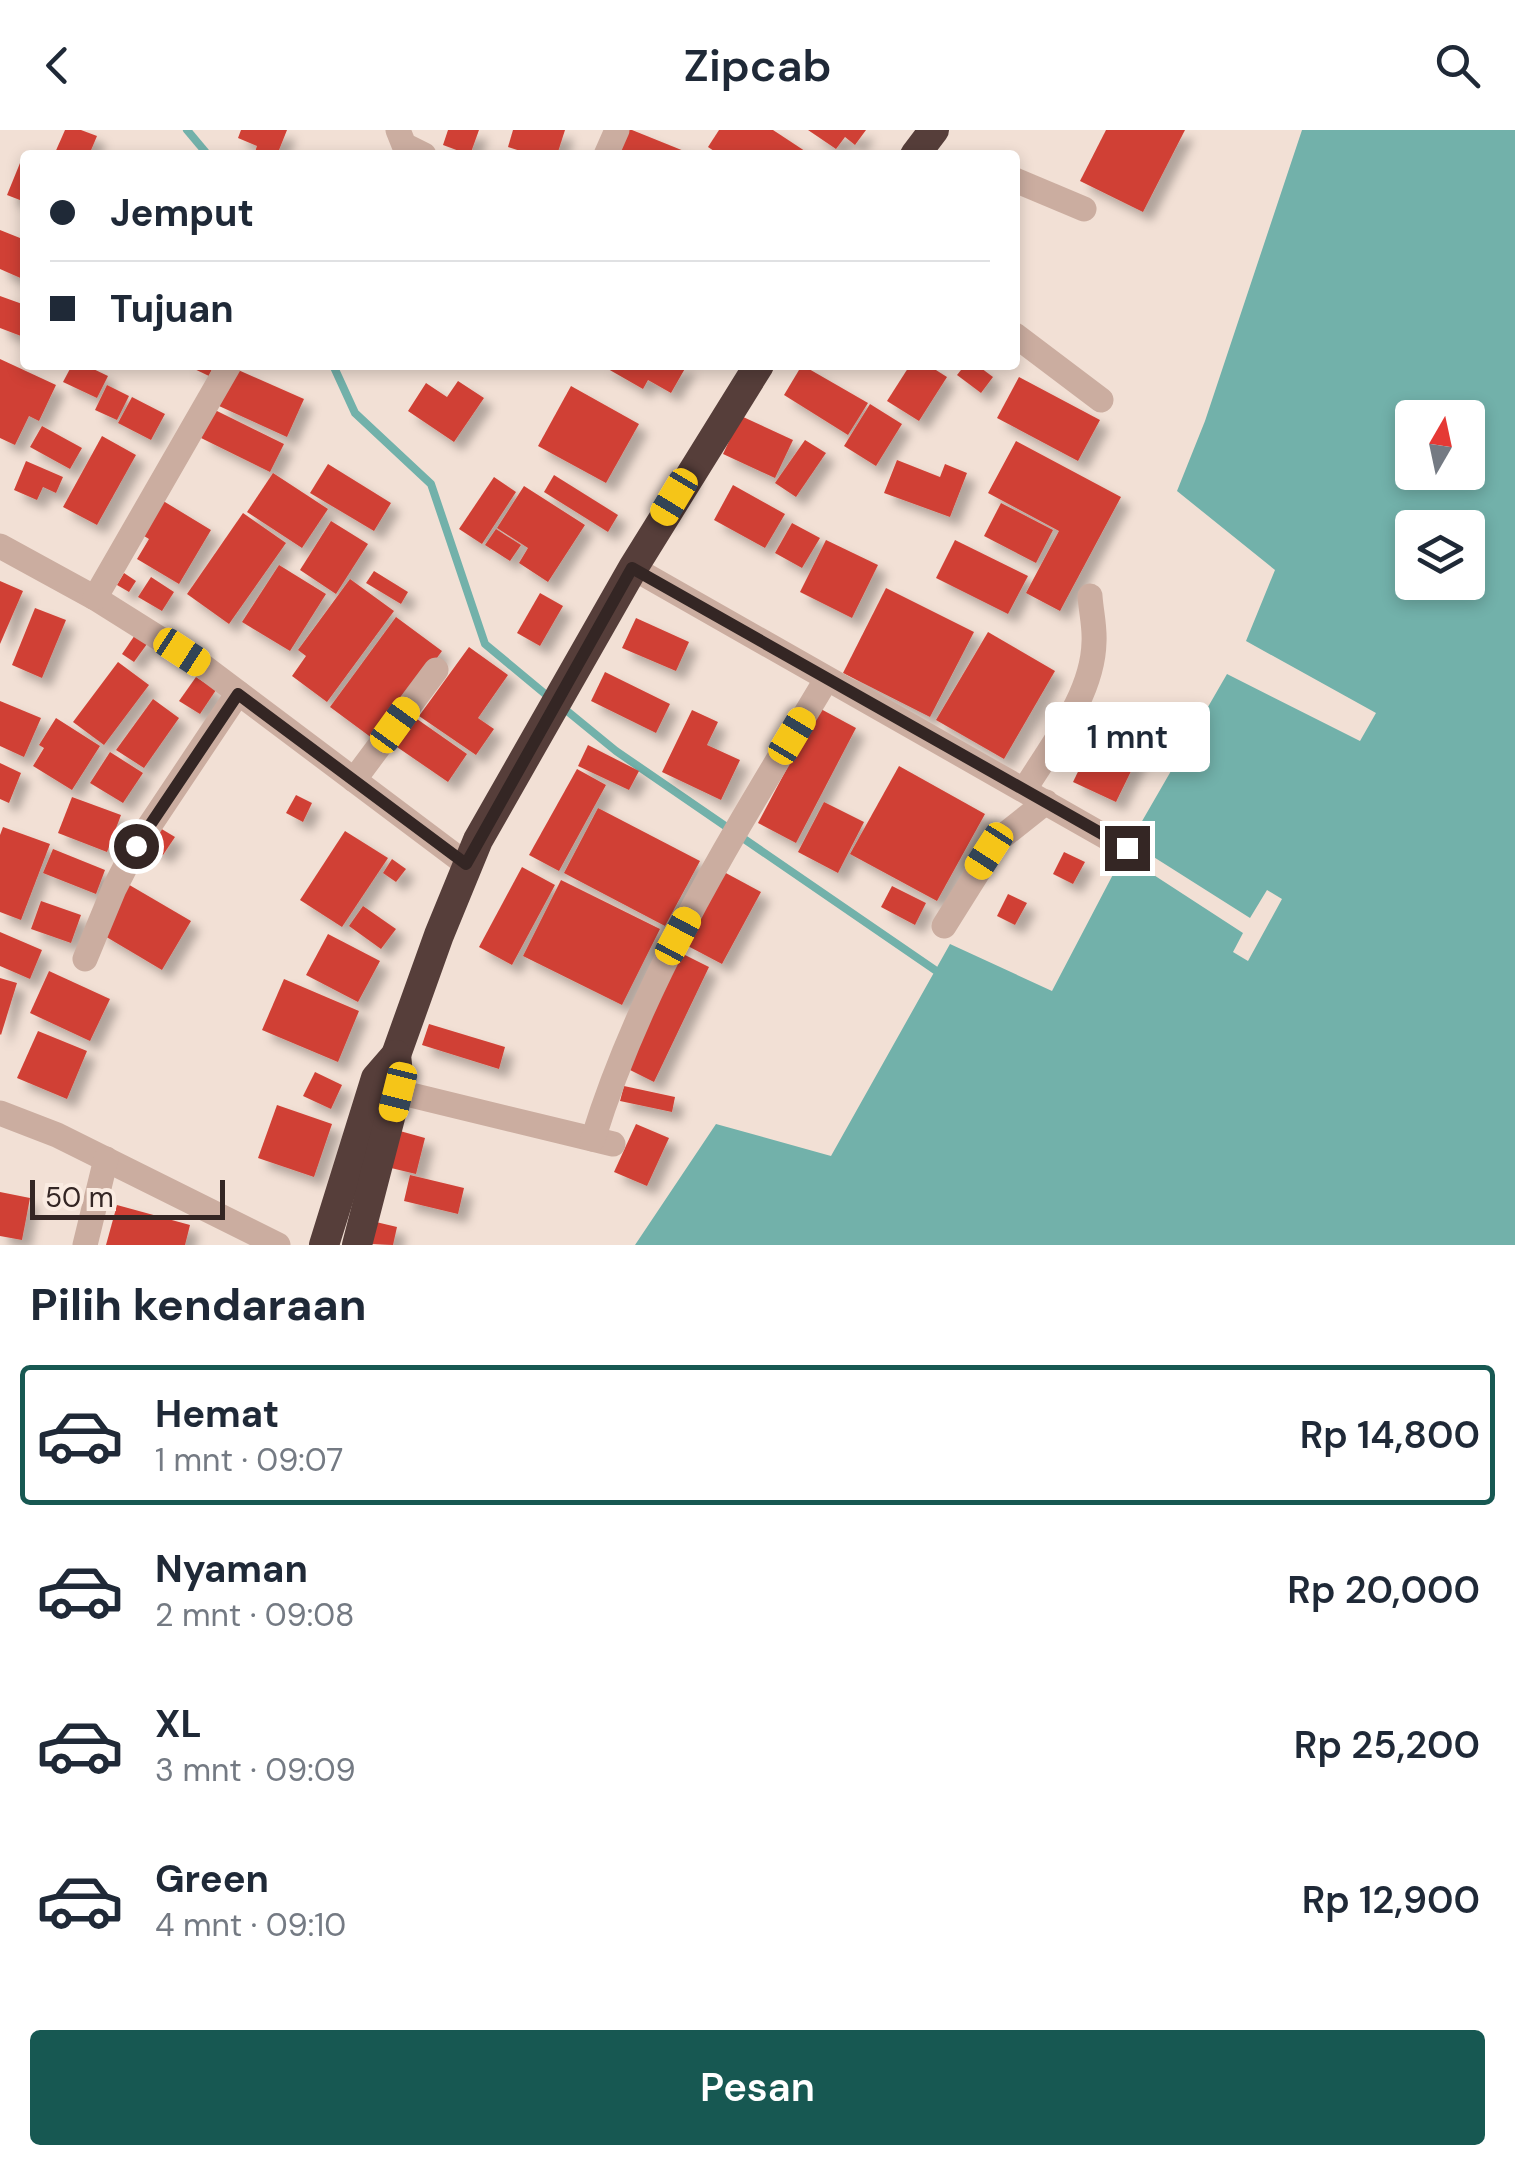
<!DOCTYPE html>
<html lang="id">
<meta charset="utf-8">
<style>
body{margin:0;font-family:"DM Sans",sans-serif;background:#f6f6f7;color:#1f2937;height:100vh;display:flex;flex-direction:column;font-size:38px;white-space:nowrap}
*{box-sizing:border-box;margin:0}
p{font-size:32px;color:#747a83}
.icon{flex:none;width:55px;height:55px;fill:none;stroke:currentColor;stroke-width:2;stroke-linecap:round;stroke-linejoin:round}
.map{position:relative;height:1115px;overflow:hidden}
.panel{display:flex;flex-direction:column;background:#fff;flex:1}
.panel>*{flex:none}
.guide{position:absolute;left:20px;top:20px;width:1000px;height:220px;border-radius:10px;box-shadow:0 5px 15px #0003;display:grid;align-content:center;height:220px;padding:0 30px;background:#fff}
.needle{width:65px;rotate:9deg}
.buttons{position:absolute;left:1395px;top:270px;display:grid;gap:20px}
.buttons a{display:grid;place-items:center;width:90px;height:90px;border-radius:10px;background:#fff;box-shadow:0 5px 15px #0003;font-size:50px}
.scale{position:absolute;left:30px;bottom:25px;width:195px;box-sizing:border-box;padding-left:10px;border:5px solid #342624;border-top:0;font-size:28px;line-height:35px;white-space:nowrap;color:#342624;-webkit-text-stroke:8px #faebe1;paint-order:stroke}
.end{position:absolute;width:45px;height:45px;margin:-22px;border:12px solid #342624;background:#fff;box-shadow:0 0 0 5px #fff}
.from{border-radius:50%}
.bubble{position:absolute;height:70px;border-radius:10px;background:#fff;box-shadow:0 5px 15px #0003;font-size:32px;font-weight:600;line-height:70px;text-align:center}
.car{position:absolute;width:30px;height:60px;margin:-30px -15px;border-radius:12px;box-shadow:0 0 8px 2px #0007;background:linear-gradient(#f5c518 24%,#345 0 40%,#f5c518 0 76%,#345 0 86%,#f5c518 0)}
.guide b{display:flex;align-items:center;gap:35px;height:95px;font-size:38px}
.guide b+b{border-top:2px solid #e0e1e3}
.guide i{width:25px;height:25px;background:#1f2937}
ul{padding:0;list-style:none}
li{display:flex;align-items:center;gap:30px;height:140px;margin:0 20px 15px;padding:0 10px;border:5px solid transparent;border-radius:10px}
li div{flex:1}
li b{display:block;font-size:38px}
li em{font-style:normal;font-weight:600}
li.current{border-color:#175852}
li>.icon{width:90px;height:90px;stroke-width:1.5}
h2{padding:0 30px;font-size:45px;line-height:120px}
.button{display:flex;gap:20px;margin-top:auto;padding:20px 30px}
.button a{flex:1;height:115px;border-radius:10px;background:#175852;color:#fff;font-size:40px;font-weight:600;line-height:115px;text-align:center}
header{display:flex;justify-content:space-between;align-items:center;height:130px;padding:0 30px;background:#fff;font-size:45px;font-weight:600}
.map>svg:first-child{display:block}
.water{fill:#72b1aa;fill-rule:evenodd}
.pier{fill:#f2e0d5}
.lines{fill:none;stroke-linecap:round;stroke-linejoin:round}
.stream{stroke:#72b1aa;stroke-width:8}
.building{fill:#d04135;filter:url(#shadow)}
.minor{stroke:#cbada0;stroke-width:25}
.highway{stroke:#563e3a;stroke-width:30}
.route{stroke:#342624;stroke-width:12}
</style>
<header><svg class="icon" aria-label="back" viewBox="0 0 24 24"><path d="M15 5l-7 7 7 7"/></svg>Zipcab<svg class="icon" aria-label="search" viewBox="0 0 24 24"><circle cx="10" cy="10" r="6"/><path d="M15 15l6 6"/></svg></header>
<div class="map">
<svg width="1515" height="1115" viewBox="0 0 1515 1115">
<defs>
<filter id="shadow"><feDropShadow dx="9" dy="9" stdDeviation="5" flood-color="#0004"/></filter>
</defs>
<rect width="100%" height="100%" fill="#f2e0d5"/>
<path class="water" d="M1302,0H1515V1115H635L716,994L831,1026L950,814L1052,861L1130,712L1227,544L1360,611L1376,583L1246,511L1275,440L1177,361L1205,291ZM1412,288H1468V342H1412ZM1412,398H1468V452H1412Z"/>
<polygon class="pier" points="1130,712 1250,788 1267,760 1282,769 1248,831 1233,822 1243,803 1123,725"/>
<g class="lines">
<g class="stream">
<polyline points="187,0 208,25"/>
<polyline points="333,235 355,283 431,354 485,514 550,568"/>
<polyline points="561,576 616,621 935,840"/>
</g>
</g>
<g class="building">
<polygon points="65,0 81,0 97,6 89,25 54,25"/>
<polygon points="241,0 287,0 277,25 254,25 257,16 238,8"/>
<polygon points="448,0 479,0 470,25 443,15"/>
<polygon points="513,0 565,0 557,25 533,25 508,17"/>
<polygon points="623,0 632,0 684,21 682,25 613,25"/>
<polygon points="719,0 773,0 811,25 720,25 708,17"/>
<polygon points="808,0 866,0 855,15 845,7 836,19"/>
<polygon points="1106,0 1185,0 1143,82 1080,51"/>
<polygon points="20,33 25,35 25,72 7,65"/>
<polygon points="0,100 25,110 25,150 0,139"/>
<polygon points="0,166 25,175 25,197 21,206 0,198"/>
<polygon points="0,229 56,255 39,291 29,286 15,315 0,308"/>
<polygon points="72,235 85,235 108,246 97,268 63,252"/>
<polygon points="186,235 214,235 209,246"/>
<polygon points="601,235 687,235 671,263 648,250 643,259"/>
<polygon points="802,235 868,273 848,305 784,265"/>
<polygon points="910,235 928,235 947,247 919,291 887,271"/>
<polygon points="965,235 977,235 993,247 981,263 957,245"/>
<polygon points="236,239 304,269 287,307 219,276"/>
<polygon points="1019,247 1100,290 1078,331 997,288"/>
<polygon points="458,251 484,268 454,312 408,281 426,253 447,267"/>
<polygon points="107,255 129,266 117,290 95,280"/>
<polygon points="571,256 639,294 606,353 538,316"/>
<polygon points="132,267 165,284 151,310 118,293"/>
<polygon points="870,274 902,294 876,336 844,316"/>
<polygon points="215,280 284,314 270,342 201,308"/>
<polygon points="741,286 793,310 775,348 723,324"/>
<polygon points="42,296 82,318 70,339 30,317"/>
<polygon points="102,306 136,325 97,395 63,377"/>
<polygon points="805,310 826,323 796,367 775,353"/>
<polygon points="1016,311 1121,367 1060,481 1026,463 1059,401 988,363"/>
<polygon points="897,330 940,347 945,334 967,343 950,387 884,363"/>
<polygon points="26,331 63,347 56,363 43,357 37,370 14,360"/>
<polygon points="328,334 391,373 374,401 310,363"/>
<polygon points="273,343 328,379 302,418 247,382"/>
<polygon points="554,345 618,385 608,402 544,362"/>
<polygon points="494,347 516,362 482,414 459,399"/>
<polygon points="733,355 785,384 765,418 714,390"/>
<polygon points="524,356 585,395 548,452 519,433 528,418 497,398"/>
<polygon points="160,369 211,400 179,454 137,429 149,409 139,403"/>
<polygon points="1001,373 1053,400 1036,433 984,406"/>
<polygon points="243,383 286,413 229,494 187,464"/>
<polygon points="331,391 368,414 336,464 300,440"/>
<polygon points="792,393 820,408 802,438 775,423"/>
<polygon points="496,399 521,415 510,431 485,415"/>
<polygon points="826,410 878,435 852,488 800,462"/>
<polygon points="955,410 1028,446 1008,484 936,448"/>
<polygon points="279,435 326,464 290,521 242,492"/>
<polygon points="374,441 408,462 401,474 366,453"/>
<polygon points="124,443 136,451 129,462 117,455"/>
<polygon points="151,447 174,462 162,481 138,467"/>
<polygon points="350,449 394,481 327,572 292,546 306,526 298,520"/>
<polygon points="0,451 23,461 0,514"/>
<polygon points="886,458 974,502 930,587 843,543"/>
<polygon points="540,463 563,476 540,516 517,503"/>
<polygon points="35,478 66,490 42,548 12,535"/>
<polygon points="396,487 442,521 376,611 330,577"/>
<polygon points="636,488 689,512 676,541 622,518"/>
<polygon points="988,502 1055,541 1004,629 936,590"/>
<polygon points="135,505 147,514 134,532 122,524"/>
<polygon points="469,517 508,545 478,588 494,599 476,625 419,586"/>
<polygon points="118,532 149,555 104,615 73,592"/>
<polygon points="605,542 670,574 656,603 591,571"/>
<polygon points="196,547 216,560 200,584 179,571"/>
<polygon points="153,569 179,588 144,638 116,620"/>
<polygon points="0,571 41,588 24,627 0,616"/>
<polygon points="819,578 856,598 796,713 758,693"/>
<polygon points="1109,578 1152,598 1116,672 1073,652"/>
<polygon points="692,580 718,592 707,615 740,630 721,670 662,642"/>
<polygon points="56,588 100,616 72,660 33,636 44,618 39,615"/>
<polygon points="417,589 467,624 448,652 397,617"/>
<polygon points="588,615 639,641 629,660 578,636"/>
<polygon points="110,622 143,643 123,673 90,653"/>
<polygon points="0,633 21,643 9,673 0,669"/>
<polygon points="899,636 985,684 937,771 850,724"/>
<polygon points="577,639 606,655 559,741 529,725"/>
<polygon points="296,665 312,673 303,692 286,683"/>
<polygon points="72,667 121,685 107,722 58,703"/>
<polygon points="824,672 864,692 838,743 798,722"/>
<polygon points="598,678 700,731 665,796 564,743"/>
<polygon points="3,697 50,714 21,790 0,782 0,705"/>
<polygon points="160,698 175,707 163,725 148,715"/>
<polygon points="345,701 388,728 342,797 300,770"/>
<polygon points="53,719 105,740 96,764 43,743"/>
<polygon points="1064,722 1085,732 1073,754 1053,744"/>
<polygon points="392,729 406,739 396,752 383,743"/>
<polygon points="522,737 555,755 512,835 479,817"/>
<polygon points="724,742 761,762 722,834 684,814"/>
<polygon points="561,750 660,799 622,875 523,826"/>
<polygon points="126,753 191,791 162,840 98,802"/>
<polygon points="892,756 926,773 915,795 881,777"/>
<polygon points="1008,764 1027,773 1015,795 997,786"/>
<polygon points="41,771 81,785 71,813 31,799"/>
<polygon points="363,776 396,799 381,819 349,796"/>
<polygon points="0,802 42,820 30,849 0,836"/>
<polygon points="328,804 380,831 358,872 306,845"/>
<polygon points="681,823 709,837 654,952 626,938"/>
<polygon points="49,841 110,869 90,911 30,883"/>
<polygon points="0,848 17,853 1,905 0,904"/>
<polygon points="284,849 359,881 338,932 262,900"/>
<polygon points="429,894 505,917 499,939 422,915"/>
<polygon points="38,901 87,921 67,969 17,948"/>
<polygon points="315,942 342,955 331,979 303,966"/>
<polygon points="624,956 675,967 672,982 620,971"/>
<polygon points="277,975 332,994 314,1047 258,1028"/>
<polygon points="636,994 669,1008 647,1056 614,1042"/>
<polygon points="400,1001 425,1008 416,1044 391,1038"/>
<polygon points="410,1045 464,1058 458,1084 404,1071"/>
<polygon points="0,1062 30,1068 22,1110 0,1106"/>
<polygon points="117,1075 190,1095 185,1115 106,1115"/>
<polygon points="376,1092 397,1097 393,1115 371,1114"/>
</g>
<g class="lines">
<g class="minor">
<polyline points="398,0 404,15 424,25"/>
<polyline points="606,25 617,0"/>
<polyline points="1015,50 1084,79"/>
<polyline points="1015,205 1101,270"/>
<polyline points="0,416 95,468 200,534 466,734"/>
<polyline points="633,438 1127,719"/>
<polyline points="95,468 229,235"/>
<polyline points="354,650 436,540"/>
<path d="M1025,659C1051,616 1093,565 1094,512C1095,497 1091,481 1090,466"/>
<polyline points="944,796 998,710 1046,672"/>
<polyline points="85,829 114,759 136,716 238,563"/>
<polyline points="378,957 613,1014"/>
<polyline points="0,983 57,1005 278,1115"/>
<path d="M593,1009C644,844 738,697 826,550"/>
<polyline points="85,1115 106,1029"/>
</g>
<g class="highway">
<polyline points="915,25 934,0"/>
<polyline points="324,1115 376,948 396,925 439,805 478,710 633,438 759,235"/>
<polyline points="357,1115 399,953 396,925"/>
</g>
</g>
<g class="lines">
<polyline class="route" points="136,716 238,564 466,734 632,438 1127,718"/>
</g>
</svg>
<div class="buttons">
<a><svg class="needle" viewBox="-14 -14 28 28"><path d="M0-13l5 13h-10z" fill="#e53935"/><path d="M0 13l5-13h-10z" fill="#747a83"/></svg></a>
<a><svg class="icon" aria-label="layers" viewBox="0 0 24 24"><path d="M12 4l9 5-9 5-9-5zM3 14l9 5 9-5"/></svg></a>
</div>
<div class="scale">50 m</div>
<i class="end from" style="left:136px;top:716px"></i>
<i class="end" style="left:1127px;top:718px"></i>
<div class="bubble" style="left:1045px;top:572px;width:165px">1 mnt</div>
<i class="car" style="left:674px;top:367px;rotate:211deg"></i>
<i class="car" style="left:182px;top:522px;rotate:123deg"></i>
<i class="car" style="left:395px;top:595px;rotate:36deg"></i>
<i class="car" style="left:792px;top:606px;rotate:31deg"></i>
<i class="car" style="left:989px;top:721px;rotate:213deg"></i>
<i class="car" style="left:678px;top:806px;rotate:28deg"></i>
<i class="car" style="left:398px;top:962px;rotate:194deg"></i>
<div class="guide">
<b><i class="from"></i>Jemput</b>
<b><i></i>Tujuan</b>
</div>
</div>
<section class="panel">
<h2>Pilih kendaraan</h2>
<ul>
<li class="current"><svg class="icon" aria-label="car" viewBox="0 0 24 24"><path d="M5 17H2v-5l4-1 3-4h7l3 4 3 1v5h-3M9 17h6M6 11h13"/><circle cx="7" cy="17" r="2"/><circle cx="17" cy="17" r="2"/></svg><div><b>Hemat</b><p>1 mnt · 09:07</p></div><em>Rp 14,800</em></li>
<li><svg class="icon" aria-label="car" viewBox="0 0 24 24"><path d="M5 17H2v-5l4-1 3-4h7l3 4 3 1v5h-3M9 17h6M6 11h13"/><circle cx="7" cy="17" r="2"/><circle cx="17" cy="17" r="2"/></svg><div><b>Nyaman</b><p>2 mnt · 09:08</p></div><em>Rp 20,000</em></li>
<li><svg class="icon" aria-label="car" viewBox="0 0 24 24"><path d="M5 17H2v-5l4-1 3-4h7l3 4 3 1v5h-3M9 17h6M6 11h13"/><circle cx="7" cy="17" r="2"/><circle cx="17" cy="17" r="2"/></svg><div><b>XL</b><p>3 mnt · 09:09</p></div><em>Rp 25,200</em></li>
<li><svg class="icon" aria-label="car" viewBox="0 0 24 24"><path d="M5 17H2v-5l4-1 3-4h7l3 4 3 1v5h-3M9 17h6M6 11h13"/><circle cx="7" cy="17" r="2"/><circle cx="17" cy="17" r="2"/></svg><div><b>Green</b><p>4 mnt · 09:10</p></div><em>Rp 12,900</em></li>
</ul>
<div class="button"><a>Pesan</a></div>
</section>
